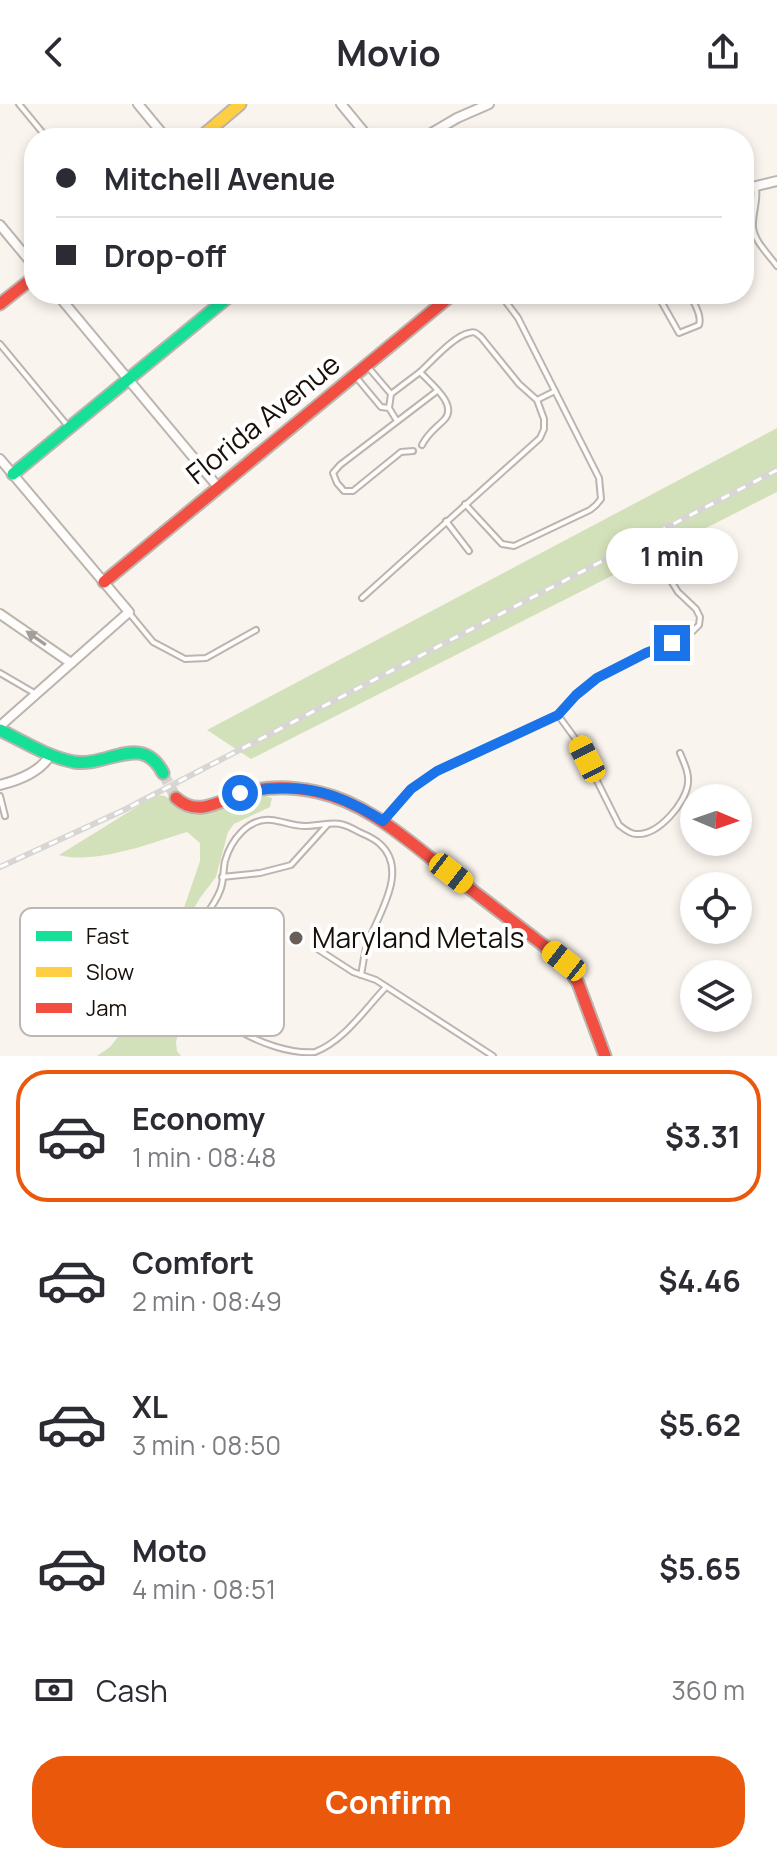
<!DOCTYPE html>
<meta charset="utf-8">
<style>
body{margin:0;font-family:Manrope,sans-serif;background:#f2f2f3;color:#2b2b33;height:100vh;display:flex;flex-direction:column;font-size:30px;white-space:nowrap}
*{box-sizing:border-box;margin:0}
p{font-size:26px;color:#7c7c81}
.icon{flex:none;width:44px;height:44px;fill:none;stroke:currentColor;stroke-width:2;stroke-linecap:round;stroke-linejoin:round}
.map{position:relative;height:952px;overflow:hidden}
.details{display:flex;flex-direction:column;background:#fff;flex:1}
.details>*{flex:none}
.banner{position:absolute;left:24px;top:24px;width:730px;height:176px;border-radius:32px;box-shadow:0 4px 12px #0003;display:grid;align-content:center;height:176px;padding:0 32px;background:#fff}
.needle{width:52px;rotate:92deg}
.fabs{position:absolute;left:680px;top:680px;display:grid;gap:16px}
.fabs a{display:grid;place-items:center;width:72px;height:72px;border-radius:50%;background:#fff;box-shadow:0 4px 12px #0003;font-size:40px}
.end{position:absolute;width:36px;height:36px;margin:-18px;border:10px solid #1a73e8;background:#fff;box-shadow:0 0 0 4px #fff}
.from{border-radius:50%}
.bubble{position:absolute;height:56px;border-radius:28px;background:#fff;box-shadow:0 4px 12px #0003;font-size:26px;font-weight:700;line-height:56px;text-align:center}
.car{position:absolute;width:24px;height:48px;margin:-24px -12px;border-radius:10px;box-shadow:0 0 6px 2px #0007;background:linear-gradient(#f5c518 24%,#345 0 40%,#f5c518 0 76%,#345 0 86%,#f5c518 0)}
.banner b{display:flex;align-items:center;gap:28px;height:76px;font-size:30px}
.banner b+b{border-top:2px solid #e1e1e2}
.banner i{width:20px;height:20px;background:#2b2b33}
ul{padding:14px 0 0;list-style:none}
li{display:flex;align-items:center;gap:24px;height:132px;margin:0 16px 12px;padding:0 16px;border:4px solid transparent;border-radius:32px}
li div{flex:1}
li b{display:block;font-size:30px}
li em{font-style:normal;font-weight:700}
li.active{border-color:#ea580c}
li>.icon{width:72px;height:72px;stroke-width:1.5}
.pay{display:flex;align-items:center;gap:20px;height:88px;padding:0 32px;font-size:30px}
.pay p{margin-inline-start:auto}
.action{display:flex;gap:16px;margin-top:auto;padding:16px 32px}
.action a{flex:1;height:92px;border-radius:32px;background:#ea580c;color:#fff;font-size:32px;font-weight:700;line-height:92px;text-align:center}
header{display:flex;justify-content:space-between;align-items:center;height:104px;padding:0 32px;background:#fff;font-size:36px;font-weight:700}
.map>svg:first-child{display:block}
.forest{fill:#d3e1bb}
.lines{fill:none;stroke-linecap:round;stroke-linejoin:round}
.secondary-tunnel{stroke:#d8d2cc;stroke-width:11;stroke-dasharray:11 5.5;stroke-linecap:butt}
.lane-casing{stroke:#bcb4ae;stroke-width:8}
.street-casing{stroke:#bcb4ae;stroke-width:12}
.fast-casing{stroke:#bcb4ae;stroke-width:15}
.slow-casing{stroke:#bcb4ae;stroke-width:15}
.jam-casing{stroke:#bcb4ae;stroke-width:15}
.lane{stroke:#fefdfc;stroke-width:4}
.street{stroke:#fefdfc;stroke-width:8}
.fast{stroke:#16e098;stroke-width:11}
.slow{stroke:#ffcf43;stroke-width:11}
.jam{stroke:#f24e42;stroke-width:11}
.rail-casing{stroke:#d8d6d4;stroke-width:6}
.rail{stroke:#fff;stroke-width:3;stroke-dasharray:9;stroke-linecap:butt}
.oneway{fill:#a29e9a}
.route{stroke:#1a73e8;stroke-width:10}
.poi-dot{fill:#675f58;stroke:#fff;stroke-width:3}
.labels{text-anchor:middle;stroke-width:8;stroke-linejoin:round;paint-order:stroke}
.street-label{font-size:28px;fill:#180f08;stroke:#fff}
.poi-label{font-size:28px;fill:#180f08;stroke:#fff;text-anchor:start}
.key{fill:#fff;stroke:#bab7b5;stroke-width:2}
.key-label{font-size:22px;fill:#180f08}
</style>
<header><svg class="icon" aria-label="back" viewBox="0 0 24 24"><path d="M15 5l-7 7 7 7"/></svg>Movio<svg class="icon" aria-label="share" viewBox="0 0 24 24"><path d="M12 15V3M7 8l5-5 5 5M5 13v7h14v-7"/></svg></header>
<div class="map">
<svg width="777" height="952" viewBox="0 0 777 952">
<rect width="100%" height="100%" fill="#faf4ee"/>
<g class="forest">
<polygon points="777,324 777,388 251,655 207,626"/>
<path d="M156,691L165,692L179,701L255,691H263L272,694L270,703L234,720L228,728L216,773L200,794L182,825L179,842L183,912L176,938L177,947L181,952H97L110,943L121,929L145,883L172,839L200,757V739L187,728C151,739 95,761 59,751Z"/>
</g>
<g class="lines">
<polyline class="secondary-tunnel" points="163,669 176,694"/>
<g class="lane-casing">
<g id="lane">
<polyline points="19,0 47,34"/>
<path d="M756,84C758,98 752,110 753,123C754,137 769,151 777,162"/>
<path d="M657,190L679,229L699,221C702,211 694,200 690,190"/>
<polyline points="0,240 67,321"/>
<polyline points="368,263 391,290 389,304"/>
<polyline points="356,273 381,303 389,304 397,317"/>
<path d="M391,290L420,268C430,279 459,301 444,316C435,325 428,329 422,341"/>
<polyline points="537,296 555,287"/>
<polyline points="413,347 401,348 353,387 344,387 337,379 333,369 340,361 437,287"/>
<polyline points="465,400 502,440 514,442 590,406 596,401 601,395 599,374 518,214 500,190"/>
<polyline points="446,417 469,447"/>
<path d="M362,494L540,334L544,325V315L537,296L519,280L481,233C476,229 475,227 469,229C454,232 432,257 420,268"/>
<polyline points="130,510 153,538 185,555 206,554 256,526"/>
<polyline points="0,569 36,590"/>
<polyline points="558,611 576,591 597,574 646,549 690,530 699,521 700,513 696,505 678,488 666,469"/>
<polyline points="0,692 5,712"/>
<path d="M384,715L411,685L437,667L558,611L577,637L619,721C624,725 630,730 636,730C658,732 686,699 688,679C689,668 684,659 680,649"/>
<polyline points="222,773 260,769 291,761 328,720"/>
<polyline points="319,846 353,868 376,876 493,952"/>
<path d="M361,871C363,861 364,850 367,841C377,812 410,767 380,740C375,735 366,731 359,728C334,714 333,721 307,722C295,723 283,717 271,716C248,714 231,736 225,757C223,766 224,778 220,787C210,813 182,831 186,863C191,909 269,952 315,948C344,937 365,905 386,883"/>
</g>
</g>
<g class="street-casing">
<g id="street">
<polyline points="138,0 166,34"/>
<polyline points="341,0 369,34"/>
<polyline points="423,34 457,14 489,0"/>
<polyline points="744,85 777,77"/>
<polyline points="0,121 34,162"/>
<polyline points="57,190 218,383"/>
<polyline points="0,355 129,508 0,622"/>
<polyline points="0,510 71,559"/>
<path d="M0,681C19,676 41,668 51,650"/>
</g>
</g>
<g class="fast-casing">
<g id="fast">
<polyline points="13,370 232,190"/>
<path d="M0,626C24,638 48,653 74,658C108,663 142,628 163,669"/>
</g>
</g>
<g class="slow-casing">
<polyline id="slow" points="200,34 240,0"/>
</g>
<g class="jam-casing">
<g id="jam">
<polyline points="0,200 34,173"/>
<polyline points="104,478 453,190"/>
<path d="M176,694C200,716 224,693 250,687C272,682 295,683 317,688C368,699 407,736 447,767C486,797 525,827 564,857L578,879L605,952"/>
</g>
</g>
<use href="#lane" class="lane"/>
<use href="#street" class="street"/>
<use href="#fast" class="fast"/>
<use href="#slow" class="slow"/>
<use href="#jam" class="jam"/>
<g class="rail-casing">
<polyline id="rail" points="0,763 124,706 777,366"/>
</g>
<use href="#rail" class="rail"/>
</g>
<defs><path id="oneway-solid" d="M-6-.8H1V-3.2L6.5 0L1 3.2V.8H-6Z" transform="scale(2)"/></defs>
<use class="oneway" href="#oneway-solid" transform="translate(36 534) rotate(-145)"/>
<g class="lines">
<path class="route" d="M240,689C298,678 332,685 383,717L411,685L437,667L558,611L576,591L597,574L646,549L672,539"/>
</g>
<circle class="poi-dot" cx="296" cy="834" r="8"/>
<g class="labels">
<g class="street-label">
<text transform="translate(263 315) rotate(-39)" y="10">Florida Avenue</text>
</g>
<g class="poi-label">
<text x="312" y="844">Maryland Metals</text>
</g>
</g>
<rect x="20" y="804" width="264" height="128" rx="12" class="key"/>
<rect x="36" y="827" width="36" height="10" fill="#16e098"/>
<rect x="36" y="863" width="36" height="10" fill="#ffcf43"/>
<rect x="36" y="899" width="36" height="10" fill="#f24e42"/>
<g class="key-label">
<text x="86" y="840">Fast</text>
<text x="86" y="876">Slow</text>
<text x="86" y="912">Jam</text>
</g>
</svg>
<div class="fabs">
<a><svg class="needle" viewBox="-14 -14 28 28"><path d="M0-13l5 13h-10z" fill="#e53935"/><path d="M0 13l5-13h-10z" fill="#7c7c81"/></svg></a>
<a><svg class="icon" aria-label="locate" viewBox="0 0 24 24"><circle cx="12" cy="12" r="6"/><path d="M12 2v4M12 18v4M2 12h4M18 12h4"/></svg></a>
<a><svg class="icon" aria-label="layers" viewBox="0 0 24 24"><path d="M12 4l9 5-9 5-9-5zM3 14l9 5 9-5"/></svg></a>
</div>
<i class="end from" style="left:240px;top:689px"></i>
<i class="end" style="left:672px;top:539px"></i>
<div class="bubble" style="left:606px;top:424px;width:132px">1 min</div>
<i class="car" style="left:587px;top:655px;rotate:333deg"></i>
<i class="car" style="left:451px;top:769px;rotate:128deg"></i>
<i class="car" style="left:564px;top:857px;rotate:308deg"></i>
<div class="banner">
<b><i class="from"></i>Mitchell Avenue</b>
<b><i></i>Drop-off</b>
</div>
</div>
<section class="details">
<ul>
<li class="active"><svg class="icon" aria-label="car" viewBox="0 0 24 24"><path d="M5 17H2v-5l4-1 3-4h7l3 4 3 1v5h-3M9 17h6M6 11h13"/><circle cx="7" cy="17" r="2"/><circle cx="17" cy="17" r="2"/></svg><div><b>Economy</b><p>1 min · 08:48</p></div><em>$3.31</em></li>
<li><svg class="icon" aria-label="car" viewBox="0 0 24 24"><path d="M5 17H2v-5l4-1 3-4h7l3 4 3 1v5h-3M9 17h6M6 11h13"/><circle cx="7" cy="17" r="2"/><circle cx="17" cy="17" r="2"/></svg><div><b>Comfort</b><p>2 min · 08:49</p></div><em>$4.46</em></li>
<li><svg class="icon" aria-label="car" viewBox="0 0 24 24"><path d="M5 17H2v-5l4-1 3-4h7l3 4 3 1v5h-3M9 17h6M6 11h13"/><circle cx="7" cy="17" r="2"/><circle cx="17" cy="17" r="2"/></svg><div><b>XL</b><p>3 min · 08:50</p></div><em>$5.62</em></li>
<li><svg class="icon" aria-label="car" viewBox="0 0 24 24"><path d="M5 17H2v-5l4-1 3-4h7l3 4 3 1v5h-3M9 17h6M6 11h13"/><circle cx="7" cy="17" r="2"/><circle cx="17" cy="17" r="2"/></svg><div><b>Moto</b><p>4 min · 08:51</p></div><em>$5.65</em></li>
</ul>
<div class="pay"><svg class="icon" aria-label="cash" viewBox="0 0 24 24"><path d="M3 7h18v10H3z"/><circle cx="12" cy="12" r="2"/></svg>Cash<p>360 m</p></div>
<div class="action"><a>Confirm</a></div>
</section>
